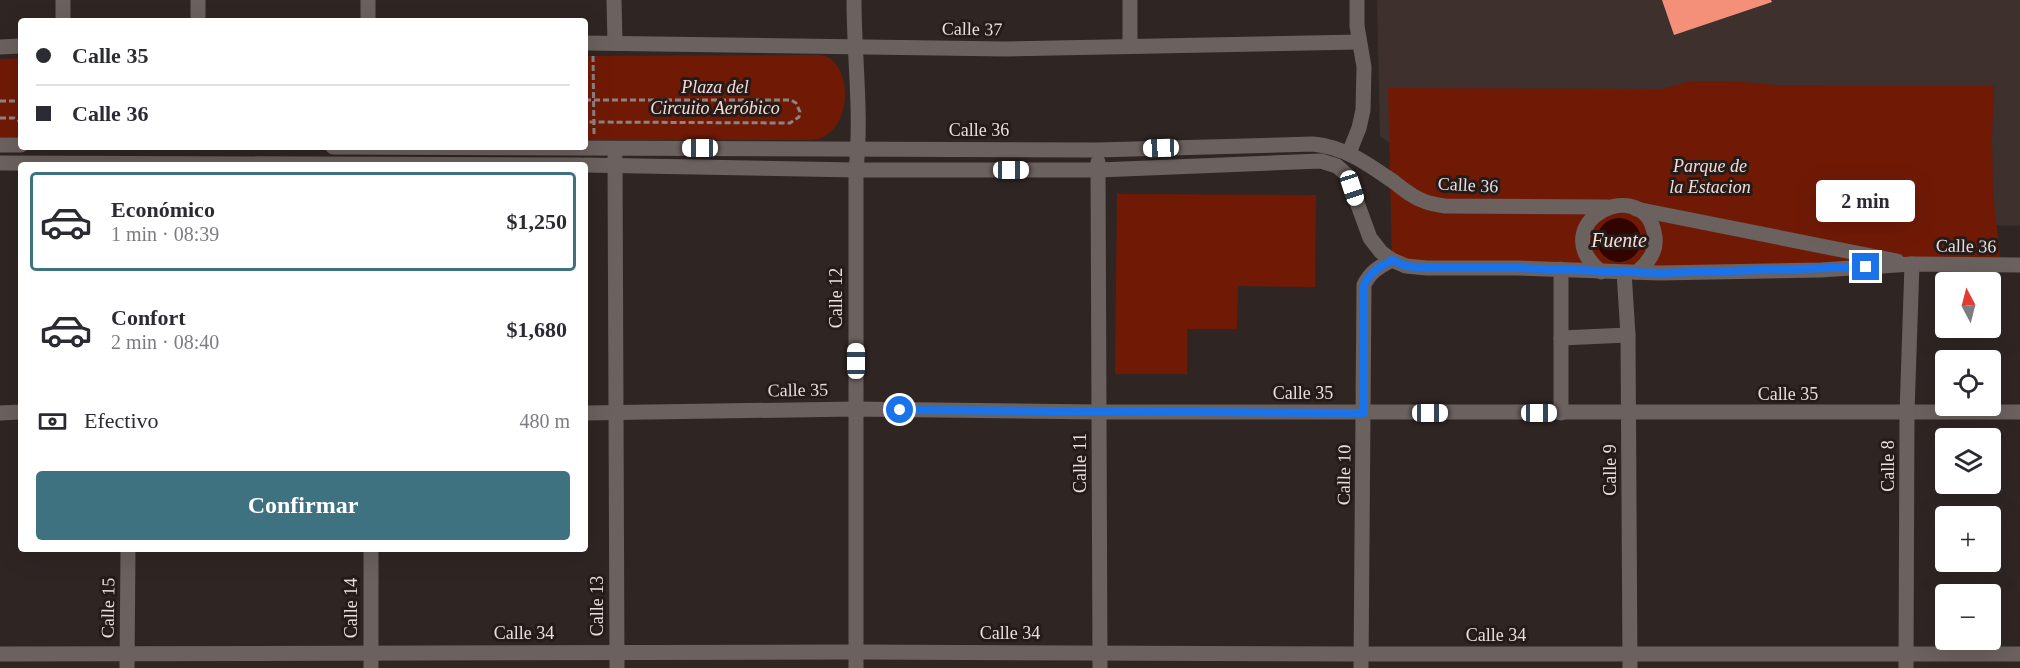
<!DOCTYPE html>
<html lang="es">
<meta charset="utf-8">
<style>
body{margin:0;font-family:"Times New Roman",serif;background:#f2f2f3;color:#2b2b33;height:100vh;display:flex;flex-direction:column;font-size:22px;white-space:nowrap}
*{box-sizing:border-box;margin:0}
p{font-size:20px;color:#7c7c81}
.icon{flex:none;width:33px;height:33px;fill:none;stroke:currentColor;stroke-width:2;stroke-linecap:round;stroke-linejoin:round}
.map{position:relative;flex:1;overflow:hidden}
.drawer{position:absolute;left:18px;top:162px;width:570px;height:390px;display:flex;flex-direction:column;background:#fff;border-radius:6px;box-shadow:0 6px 24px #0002}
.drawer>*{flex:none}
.guide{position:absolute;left:18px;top:18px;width:570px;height:132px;border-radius:6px;box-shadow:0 6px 24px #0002;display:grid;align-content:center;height:132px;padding:0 18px;background:#fff}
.needle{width:39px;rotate:353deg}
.controls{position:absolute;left:1935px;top:272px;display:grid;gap:12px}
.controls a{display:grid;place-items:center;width:66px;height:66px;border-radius:6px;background:#fff;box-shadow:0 6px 24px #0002;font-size:30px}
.end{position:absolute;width:27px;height:27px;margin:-14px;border:8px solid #1a73e8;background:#fff;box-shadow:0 0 0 3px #fff}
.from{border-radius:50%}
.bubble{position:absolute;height:42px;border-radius:6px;background:#fff;box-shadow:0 6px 24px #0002;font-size:20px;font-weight:800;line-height:42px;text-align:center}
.car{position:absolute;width:18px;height:36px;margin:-18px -9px;border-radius:8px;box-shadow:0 0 4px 2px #0007;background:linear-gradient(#fff 24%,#345 0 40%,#fff 0 76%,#345 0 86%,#fff 0)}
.guide b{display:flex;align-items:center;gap:21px;height:57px;font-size:22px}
.guide b+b{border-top:2px solid #e1e1e2}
.guide i{width:15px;height:15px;background:#2b2b33}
ul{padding:10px 0 0;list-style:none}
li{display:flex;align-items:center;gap:18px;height:99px;margin:0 12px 9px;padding:0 6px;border:3px solid transparent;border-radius:6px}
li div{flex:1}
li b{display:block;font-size:22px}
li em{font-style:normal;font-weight:800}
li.on{border-color:#3e7281}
li>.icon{width:54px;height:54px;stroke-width:1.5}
.pay{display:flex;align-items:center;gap:15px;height:66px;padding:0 18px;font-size:22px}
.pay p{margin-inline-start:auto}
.cta{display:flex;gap:12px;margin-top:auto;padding:12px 18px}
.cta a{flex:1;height:69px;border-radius:6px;background:#3e7281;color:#fff;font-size:24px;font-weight:800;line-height:69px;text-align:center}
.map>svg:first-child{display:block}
.built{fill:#3e302c}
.green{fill:#701a06}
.water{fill:#310400}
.building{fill:#f49079}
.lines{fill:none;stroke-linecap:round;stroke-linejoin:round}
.path{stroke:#8b8482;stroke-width:3;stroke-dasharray:6 3;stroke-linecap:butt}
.minor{stroke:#6b615e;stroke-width:15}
.route{stroke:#1a73e8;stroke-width:8}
.labels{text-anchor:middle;stroke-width:6;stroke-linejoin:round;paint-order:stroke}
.street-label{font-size:18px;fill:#e6dfde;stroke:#251c1a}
.park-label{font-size:18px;font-style:italic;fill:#f6dbd4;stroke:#251c1a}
.water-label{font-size:20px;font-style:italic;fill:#f8ddd7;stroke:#251c1a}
</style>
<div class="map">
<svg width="2020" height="668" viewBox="0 0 2020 668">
<rect width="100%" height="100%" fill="#2f2624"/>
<polygon class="built" points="1377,0 2020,0 2020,226 1909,223 1428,170 1380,136"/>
<g class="green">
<path d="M820,55C825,56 830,57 833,61C852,79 848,126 823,137C818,140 810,140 804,140H585V56Z"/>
<polygon points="21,58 21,137 0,137 0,59"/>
<polygon points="1691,81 1731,81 1775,85 1994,86 1992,138 1993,192 2001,266 1821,270 1392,260 1388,88 1661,89"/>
<polygon points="1117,194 1316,195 1315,287 1238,286 1237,329 1187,329 1187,374 1115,374"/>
</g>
<circle class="water" cx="1619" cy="240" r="22"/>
<polygon class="building" points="1662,0 1771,0 1772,2 1674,35"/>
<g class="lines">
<g class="path">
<polyline points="593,56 594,134"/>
<polyline points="585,100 791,100 796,103 800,112 799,117 790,123 585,122"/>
<polyline points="0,101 21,101"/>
<polyline points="0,118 14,118 21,122"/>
</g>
<g class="minor">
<polyline points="63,0 63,21"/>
<polyline points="198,0 198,21"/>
<polyline points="368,0 368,21"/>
<polyline points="614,0 615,43"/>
<path d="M854,0C854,57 862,113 856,170V668"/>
<polyline points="1130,0 1130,46"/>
<polyline points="585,43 1006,49 1359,42"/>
<polyline points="0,47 21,46"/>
<polyline points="0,145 21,145"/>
<path d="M333,147L1096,150L1313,144C1345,147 1368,164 1394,182C1404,190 1414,198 1426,202C1432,204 1439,205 1445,206L1608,207"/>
<polyline points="1349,153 1359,128 1363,110 1364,67 1357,26 1357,0"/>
<polyline points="615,157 617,668"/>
<polyline points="1098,162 1100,668"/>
<polyline points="0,163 581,165"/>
<polyline points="585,165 856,170 1099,170 1321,161 1337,166 1347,175 1370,238 1381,252 1392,260 1406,266 1427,268 1517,268 1659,273 1821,270 1912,264 2020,265"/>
<polyline points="1636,209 1897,261"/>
<path d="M1601,272C1541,223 1646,170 1655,237C1657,252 1648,263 1637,272"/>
<polyline points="1624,272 1628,335 1630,668"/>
<polyline points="1561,338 1628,335"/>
<polyline points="0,413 21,412"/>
<polyline points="585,413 856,409 1099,412 2020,412"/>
<polyline points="1561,413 1561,269"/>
<polyline points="0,654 856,652 1361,654 2020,654"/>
<polyline points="127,668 128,549"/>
<polyline points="371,668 371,549"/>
<path d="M1361,668L1364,285C1370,272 1379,267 1392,260"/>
<polyline points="1906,668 1907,413 1912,264"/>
</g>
</g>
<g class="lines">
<path class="route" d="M900,410L1364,413V285C1370,272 1379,267 1392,260L1406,266L1427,268H1517L1659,273L1866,267"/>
</g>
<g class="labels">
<g class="street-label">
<text transform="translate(972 29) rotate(1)" y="6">Calle 37</text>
<text x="979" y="136">Calle 36</text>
<text transform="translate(1468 185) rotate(3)" y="6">Calle 36</text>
<text transform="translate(1966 246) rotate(1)" y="6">Calle 36</text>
<text transform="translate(836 298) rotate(-90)" y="6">Calle 12</text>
<text transform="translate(798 390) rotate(-1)" y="6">Calle 35</text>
<text x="1303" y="399">Calle 35</text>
<text x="1788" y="400">Calle 35</text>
<text transform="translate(1080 463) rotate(-90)" y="6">Calle 11</text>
<text transform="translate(1888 466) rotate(-90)" y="6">Calle 8</text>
<text transform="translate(1610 470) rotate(-90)" y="6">Calle 9</text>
<text transform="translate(1344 475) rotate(-89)" y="6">Calle 10</text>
<text transform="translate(597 606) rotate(-90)" y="6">Calle 13</text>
<text transform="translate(108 608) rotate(-89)" y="6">Calle 15</text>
<text transform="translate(351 608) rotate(-90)" y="6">Calle 14</text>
<text x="524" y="639">Calle 34</text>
<text x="1010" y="639">Calle 34</text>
<text x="1496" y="641">Calle 34</text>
</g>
<g class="park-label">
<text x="715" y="93">Plaza del<tspan x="715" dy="21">Circuito Aeróbico</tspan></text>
<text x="1710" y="172">Parque de<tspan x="1710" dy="21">la Estacion</tspan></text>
</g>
<g class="water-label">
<text x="1619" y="247">Fuente</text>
</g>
</g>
</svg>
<div class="controls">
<a><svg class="needle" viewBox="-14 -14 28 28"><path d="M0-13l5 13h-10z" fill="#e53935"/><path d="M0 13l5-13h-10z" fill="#7c7c81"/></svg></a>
<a><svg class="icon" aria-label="locate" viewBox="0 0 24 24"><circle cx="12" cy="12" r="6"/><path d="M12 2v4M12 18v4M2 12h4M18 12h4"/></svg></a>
<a><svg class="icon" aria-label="layers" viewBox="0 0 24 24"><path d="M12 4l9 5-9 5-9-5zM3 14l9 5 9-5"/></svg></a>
<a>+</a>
<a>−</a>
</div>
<i class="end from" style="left:900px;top:410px"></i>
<i class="end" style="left:1866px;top:267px"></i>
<div class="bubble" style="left:1816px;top:180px;width:99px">2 min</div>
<i class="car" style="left:700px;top:148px;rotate:270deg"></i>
<i class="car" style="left:1161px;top:148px;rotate:268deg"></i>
<i class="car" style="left:1011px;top:170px;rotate:90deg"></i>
<i class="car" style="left:1352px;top:188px;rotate:162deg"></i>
<i class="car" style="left:856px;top:361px;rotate:0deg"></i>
<i class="car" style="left:1430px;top:413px;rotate:90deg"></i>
<i class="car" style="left:1539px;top:413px;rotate:90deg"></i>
<div class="guide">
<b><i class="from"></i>Calle 35</b>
<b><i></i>Calle 36</b>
</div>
<section class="drawer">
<ul>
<li class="on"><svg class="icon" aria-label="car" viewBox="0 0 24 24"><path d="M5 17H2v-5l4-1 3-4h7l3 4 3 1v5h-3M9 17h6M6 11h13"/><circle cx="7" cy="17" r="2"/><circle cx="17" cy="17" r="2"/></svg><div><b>Económico</b><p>1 min · 08:39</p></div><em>$1,250</em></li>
<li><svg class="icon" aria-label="car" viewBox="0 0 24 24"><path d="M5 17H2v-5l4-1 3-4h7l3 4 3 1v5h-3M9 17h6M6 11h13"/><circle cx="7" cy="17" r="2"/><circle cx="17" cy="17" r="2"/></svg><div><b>Confort</b><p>2 min · 08:40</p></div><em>$1,680</em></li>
</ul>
<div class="pay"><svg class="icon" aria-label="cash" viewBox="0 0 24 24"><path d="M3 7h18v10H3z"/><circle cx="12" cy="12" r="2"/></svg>Efectivo<p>480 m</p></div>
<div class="cta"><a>Confirmar</a></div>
</section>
</div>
